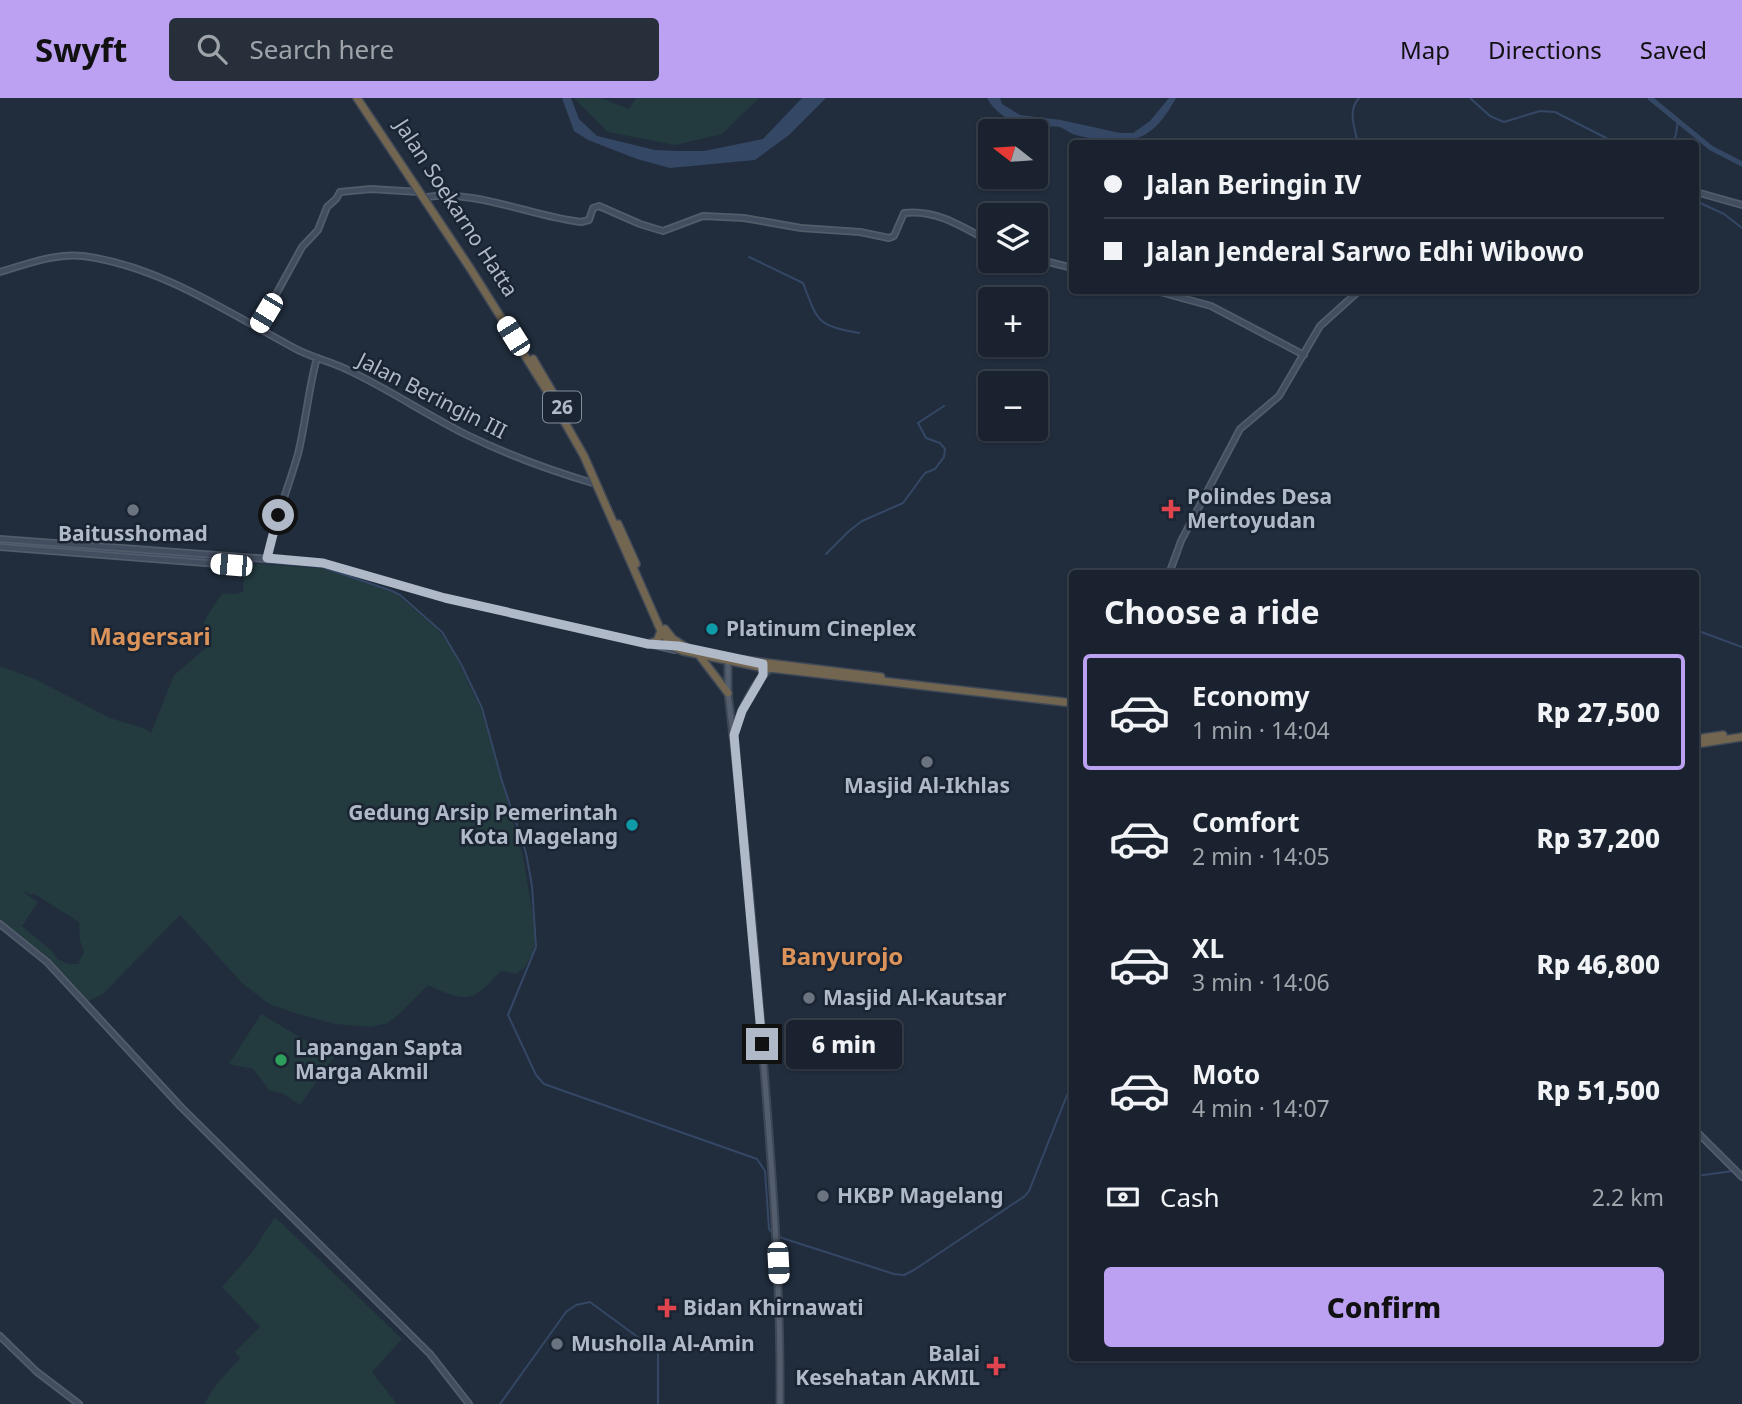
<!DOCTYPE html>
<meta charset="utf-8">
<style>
body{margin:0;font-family:"Noto Sans",sans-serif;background:#262f3a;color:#f1f3f6;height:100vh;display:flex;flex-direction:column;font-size:26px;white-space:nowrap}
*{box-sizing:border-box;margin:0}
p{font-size:23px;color:#9fa4aa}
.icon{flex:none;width:38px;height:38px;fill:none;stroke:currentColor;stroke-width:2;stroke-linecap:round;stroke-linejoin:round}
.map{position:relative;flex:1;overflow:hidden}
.panel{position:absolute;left:1069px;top:472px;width:630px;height:791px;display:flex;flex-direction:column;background:#19222e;border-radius:7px;box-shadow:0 2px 5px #0004,0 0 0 2px #373f4a}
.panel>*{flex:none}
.guide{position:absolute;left:1069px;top:42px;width:630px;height:154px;border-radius:7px;box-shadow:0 2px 5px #0004,0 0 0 2px #373f4a;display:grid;align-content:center;height:154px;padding:0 35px;background:#19222e}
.needle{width:46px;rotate:287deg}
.controls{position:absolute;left:978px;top:21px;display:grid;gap:14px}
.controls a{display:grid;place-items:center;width:70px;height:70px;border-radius:7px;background:#19222e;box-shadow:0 2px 5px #0004,0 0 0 2px #373f4a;font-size:35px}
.end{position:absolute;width:32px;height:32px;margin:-16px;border:9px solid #b0b9c8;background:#111;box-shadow:0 0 0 4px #111}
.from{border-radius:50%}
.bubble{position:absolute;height:49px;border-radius:7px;background:#19222e;box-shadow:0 2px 5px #0004,0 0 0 2px #373f4a;font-size:23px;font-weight:800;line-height:49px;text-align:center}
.car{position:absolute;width:21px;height:42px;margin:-21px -10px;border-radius:9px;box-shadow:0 0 5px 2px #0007;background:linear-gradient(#fff 24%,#345 0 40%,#fff 0 76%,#345 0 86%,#fff 0)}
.guide b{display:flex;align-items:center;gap:24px;height:66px;font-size:26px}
.guide b+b{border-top:2px solid #373f4a}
.guide i{width:18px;height:18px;background:#f1f3f6}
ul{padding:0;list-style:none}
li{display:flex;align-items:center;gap:21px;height:116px;margin:0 14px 10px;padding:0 21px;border:4px solid transparent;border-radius:7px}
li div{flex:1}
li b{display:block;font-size:26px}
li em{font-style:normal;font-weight:800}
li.selected{border-color:#bca0f2}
li>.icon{width:63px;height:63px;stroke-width:1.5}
h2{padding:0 35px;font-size:32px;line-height:84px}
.pay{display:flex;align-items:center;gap:18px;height:77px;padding:0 35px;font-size:26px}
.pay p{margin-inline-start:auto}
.action{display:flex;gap:14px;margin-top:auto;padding:14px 35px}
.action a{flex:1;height:80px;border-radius:7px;background:#bca0f2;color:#111;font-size:28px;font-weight:800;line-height:80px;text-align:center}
header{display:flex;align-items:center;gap:42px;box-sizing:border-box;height:98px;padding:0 35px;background:#bca0f2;color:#111}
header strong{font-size:33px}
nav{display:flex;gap:38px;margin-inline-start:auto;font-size:24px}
.search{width:490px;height:63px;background:#262f3a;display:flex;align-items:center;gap:18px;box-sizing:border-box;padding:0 24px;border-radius:7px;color:#9fa4aa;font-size:26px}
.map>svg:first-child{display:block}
.green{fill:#233a3e;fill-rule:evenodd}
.water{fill:#344765}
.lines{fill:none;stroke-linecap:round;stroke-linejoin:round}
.stream{stroke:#344765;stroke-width:2}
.river{stroke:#344765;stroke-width:5}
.secondary-casing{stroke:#535c6b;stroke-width:8}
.primary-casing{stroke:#3e4856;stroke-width:9}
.highway-casing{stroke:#404958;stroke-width:10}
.secondary{stroke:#434d60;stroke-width:4.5}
.primary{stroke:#535d6d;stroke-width:5}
.highway{stroke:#736651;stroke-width:7}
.route{stroke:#b0b9c8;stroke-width:9}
.health-dot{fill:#e0444e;stroke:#1a2432;stroke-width:2.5}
.worship-dot{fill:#6b7280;stroke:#1a2432;stroke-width:2.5}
.culture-dot{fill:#0f9aa8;stroke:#1a2432;stroke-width:2.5}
.leisure-dot{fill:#2e9e5b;stroke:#1a2432;stroke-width:2.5}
.labels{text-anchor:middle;stroke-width:5;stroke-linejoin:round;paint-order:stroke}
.shield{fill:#1a2432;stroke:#838c9b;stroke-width:2}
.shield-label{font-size:19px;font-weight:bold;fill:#b0b9c8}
.street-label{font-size:21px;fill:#b0b9c8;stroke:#1a2432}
.poi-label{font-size:21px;font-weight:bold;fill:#b0b9c8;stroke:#1a2432;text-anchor:start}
.quarter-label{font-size:24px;font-weight:bold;fill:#db9359;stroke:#1a2432}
</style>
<header>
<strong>Swyft</strong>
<div class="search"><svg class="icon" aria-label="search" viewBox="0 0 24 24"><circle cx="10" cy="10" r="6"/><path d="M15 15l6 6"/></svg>Search here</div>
<nav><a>Map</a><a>Directions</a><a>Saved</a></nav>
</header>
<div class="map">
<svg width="1742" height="1306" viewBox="0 0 1742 1306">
<rect width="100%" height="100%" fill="#212d3d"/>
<g class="green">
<polygon points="574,0 601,0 629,11 636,0 759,0 722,36 675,47 608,34"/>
<path d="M249,465L328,471L396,496L436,530L452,551L481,611L523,758L536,836L533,856L524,870L516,876L501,873C472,905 467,905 428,887L399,916L388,925L370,929L335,926L301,917L269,906L242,885L180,817L103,896L85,905L38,854L0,822V568L35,581L110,620L146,631L151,635L174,577L208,548L204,524L214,507L223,495L235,496L243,494L244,469ZM22,793L32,797L33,795L79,824L80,843L84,854L78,866H68L57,861L53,854L22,828L38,804Z"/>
<polygon points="261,916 334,959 300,1007 284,996 269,992 253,971 229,966"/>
<polygon points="275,1119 402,1241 372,1274 397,1306 204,1306 215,1288 240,1260 235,1254 260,1229 222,1189 250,1157"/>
</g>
<g class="water">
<polygon points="562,0 571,0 579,21 597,38 655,52 677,53 704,53 763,41 802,0 826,0 789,37 755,62 670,70 637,61 588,42 574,33"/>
<path d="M987,0H1000L1002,6L1020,17L1061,22L1120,35H1133L1150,23L1169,0H1176C1150,48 1126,49 1076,37C1071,36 1066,32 1062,30C1051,26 1040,31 1030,33C1014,24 996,17 987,0Z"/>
</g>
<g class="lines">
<g class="stream">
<polyline points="1470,0 1490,18 1504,24 1540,13 1555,14 1618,46"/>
<path d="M1358,46C1355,30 1347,13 1359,0"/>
<polyline points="1672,46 1676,36 1678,22"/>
<polyline points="1696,103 1724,116 1742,130"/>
<path d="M749,159L803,185C818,224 816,227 859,235"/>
<polyline points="0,445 238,463"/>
<polyline points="826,456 849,433 862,423 903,405 925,375 935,371 944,359 945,351 940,345 926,340 918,325 944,308"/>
<polyline points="247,463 322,469 392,493 400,497 442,534 461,566 482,610 502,683 526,755 532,788 536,849 508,917 536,977 544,986 757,1061 765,1073 769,1131 774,1137"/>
<polyline points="1696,532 1742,549"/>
<polyline points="1696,1078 1733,1073"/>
<polyline points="779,1139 894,1176 904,1177 914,1172 1025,1098 1029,1093 1073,982"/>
<polyline points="500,1306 566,1214 576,1207 590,1204 658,1254 658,1306"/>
</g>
<polyline class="river" points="1650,0 1711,50 1742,66"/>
<g class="secondary-casing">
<g id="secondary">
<polyline points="1696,94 1742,107"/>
<path d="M427,99C480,92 529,118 581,124L589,122L593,110L599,108L640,126L663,133L703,118L744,120L801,130L860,134L889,140L894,138L904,115C936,111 963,129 990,144"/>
<polyline points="1036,161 1073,170"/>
<path d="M0,174C27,166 55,155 83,158C160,168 229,215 296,251C313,260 333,264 350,273C390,292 427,317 467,337C508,357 552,373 596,386"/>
<polyline points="1153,192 1211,208 1304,257"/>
<polyline points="258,229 302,149 318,132 327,109 336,101 340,94 371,91 419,94"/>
<polyline points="0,441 323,465 445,500 675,552"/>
<polyline points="0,449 231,467 253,460"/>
<path d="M267,460C274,424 288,391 298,356C306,324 308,292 317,260"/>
<polyline points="1169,476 1181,443 1240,331 1279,298 1320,228 1360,192"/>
<polyline points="0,826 47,864 181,1009 430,1256 469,1306"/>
<polyline points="1696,1033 1742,1079"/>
<polyline points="0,1238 37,1274 79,1306"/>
</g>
</g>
<g class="primary-casing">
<g id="primary">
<path d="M728,559V595C743,720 755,845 764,971C773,1083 781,1194 780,1306"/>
<path d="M736,631C739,615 757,578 771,571"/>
</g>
</g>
<g class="highway-casing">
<g id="highway">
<polyline points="357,0 470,170 547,293 584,358 661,533 672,548 683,553 760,569 1073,605"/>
<polyline points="533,261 566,317"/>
<polyline points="618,426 636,466"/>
<polyline points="665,531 673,541 687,550"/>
<polyline points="648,546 657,543 661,533"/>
<polyline points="699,557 728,595"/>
<polyline points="743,562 881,579"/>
<polyline points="1696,641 1723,637"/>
<polyline points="1696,646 1742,639"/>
</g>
</g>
<use href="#secondary" class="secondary"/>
<use href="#primary" class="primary"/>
<use href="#highway" class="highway"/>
</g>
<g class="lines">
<polyline class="route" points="278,417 267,460 323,465 445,500 648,546 678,548 763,566 763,577 742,613 734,637 762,946"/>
</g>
<g class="health-dot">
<path d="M1167.5 400.5h7v7h7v7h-7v7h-7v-7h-7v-7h7z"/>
<path d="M663.5 1199.5h7v7h7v7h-7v7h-7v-7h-7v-7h7z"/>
<path d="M992.5 1257.5h7v7h7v7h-7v7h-7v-7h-7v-7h7z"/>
</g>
<g class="worship-dot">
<circle cx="133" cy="412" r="7"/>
<circle cx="927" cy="664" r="7"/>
<circle cx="809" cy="900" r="7"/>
<circle cx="823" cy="1098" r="7"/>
<circle cx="557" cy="1246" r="7"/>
</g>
<g class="culture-dot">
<circle cx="712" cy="531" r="7"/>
<circle cx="632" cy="727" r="7"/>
</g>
<circle class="leisure-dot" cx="281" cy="962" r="7"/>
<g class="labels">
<rect class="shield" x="543" y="293.5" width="38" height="31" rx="5"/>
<g class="shield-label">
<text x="562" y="316">26</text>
</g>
<g class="street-label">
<text transform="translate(456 110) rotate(57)" y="7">Jalan Soekarno Hatta</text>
<text transform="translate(432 298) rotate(27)" y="7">Jalan Beringin III</text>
</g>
<g class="poi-label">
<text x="1187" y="406">Polindes Desa<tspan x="1187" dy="24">Mertoyudan</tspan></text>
<text x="133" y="443" text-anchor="middle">Baitusshomad</text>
<text x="726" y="538">Platinum Cineplex</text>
<text x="927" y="695" text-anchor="middle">Masjid Al-Ikhlas</text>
<text x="618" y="722" text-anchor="end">Gedung Arsip Pemerintah<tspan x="618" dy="24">Kota Magelang</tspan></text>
<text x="823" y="907">Masjid Al-Kautsar</text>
<text x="295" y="957">Lapangan Sapta<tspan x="295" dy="24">Marga Akmil</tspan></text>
<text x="837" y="1105">HKBP Magelang</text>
<text x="683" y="1217">Bidan Khirnawati</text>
<text x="571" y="1253">Musholla Al-Amin</text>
<text x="980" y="1263" text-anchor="end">Balai<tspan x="980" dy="24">Kesehatan AKMIL</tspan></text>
</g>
<g class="quarter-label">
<text x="150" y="547">Magersari</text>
<text x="842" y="867">Banyurojo</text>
</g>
</g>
</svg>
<div class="controls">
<a><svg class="needle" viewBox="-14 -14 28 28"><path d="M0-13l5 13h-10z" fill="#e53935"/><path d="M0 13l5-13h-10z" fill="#9fa4aa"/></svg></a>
<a><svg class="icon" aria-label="layers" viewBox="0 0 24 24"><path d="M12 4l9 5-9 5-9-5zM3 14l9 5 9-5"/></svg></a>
<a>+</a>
<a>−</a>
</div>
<i class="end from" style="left:278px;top:417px"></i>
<i class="end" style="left:762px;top:946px"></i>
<div class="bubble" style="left:786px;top:922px;width:116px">6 min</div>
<i class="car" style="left:266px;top:215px;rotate:211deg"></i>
<i class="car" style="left:513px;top:238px;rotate:328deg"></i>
<i class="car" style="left:231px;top:467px;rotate:275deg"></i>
<i class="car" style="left:778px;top:1165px;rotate:177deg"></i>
<div class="guide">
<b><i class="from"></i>Jalan Beringin IV</b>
<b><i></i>Jalan Jenderal Sarwo Edhi Wibowo</b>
</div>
<section class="panel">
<h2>Choose a ride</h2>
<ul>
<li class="selected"><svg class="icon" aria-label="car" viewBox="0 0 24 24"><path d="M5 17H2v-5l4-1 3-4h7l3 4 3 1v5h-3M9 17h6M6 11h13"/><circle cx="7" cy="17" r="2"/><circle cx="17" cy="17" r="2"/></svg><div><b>Economy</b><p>1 min · 14:04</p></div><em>Rp 27,500</em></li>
<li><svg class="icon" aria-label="car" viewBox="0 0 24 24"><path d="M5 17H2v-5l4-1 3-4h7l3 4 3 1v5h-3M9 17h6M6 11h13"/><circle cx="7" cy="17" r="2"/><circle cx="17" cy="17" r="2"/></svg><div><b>Comfort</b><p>2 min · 14:05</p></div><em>Rp 37,200</em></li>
<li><svg class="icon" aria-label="car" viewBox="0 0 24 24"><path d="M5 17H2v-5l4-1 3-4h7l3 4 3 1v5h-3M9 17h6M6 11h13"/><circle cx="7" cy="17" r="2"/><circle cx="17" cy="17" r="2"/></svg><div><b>XL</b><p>3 min · 14:06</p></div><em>Rp 46,800</em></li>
<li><svg class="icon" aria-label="car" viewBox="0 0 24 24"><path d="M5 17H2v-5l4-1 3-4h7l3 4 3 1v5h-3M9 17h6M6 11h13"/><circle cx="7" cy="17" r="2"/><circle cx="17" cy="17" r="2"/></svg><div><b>Moto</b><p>4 min · 14:07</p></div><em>Rp 51,500</em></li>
</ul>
<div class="pay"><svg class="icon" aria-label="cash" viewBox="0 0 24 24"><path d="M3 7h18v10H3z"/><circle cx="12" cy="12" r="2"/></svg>Cash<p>2.2 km</p></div>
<div class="action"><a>Confirm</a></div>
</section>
</div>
